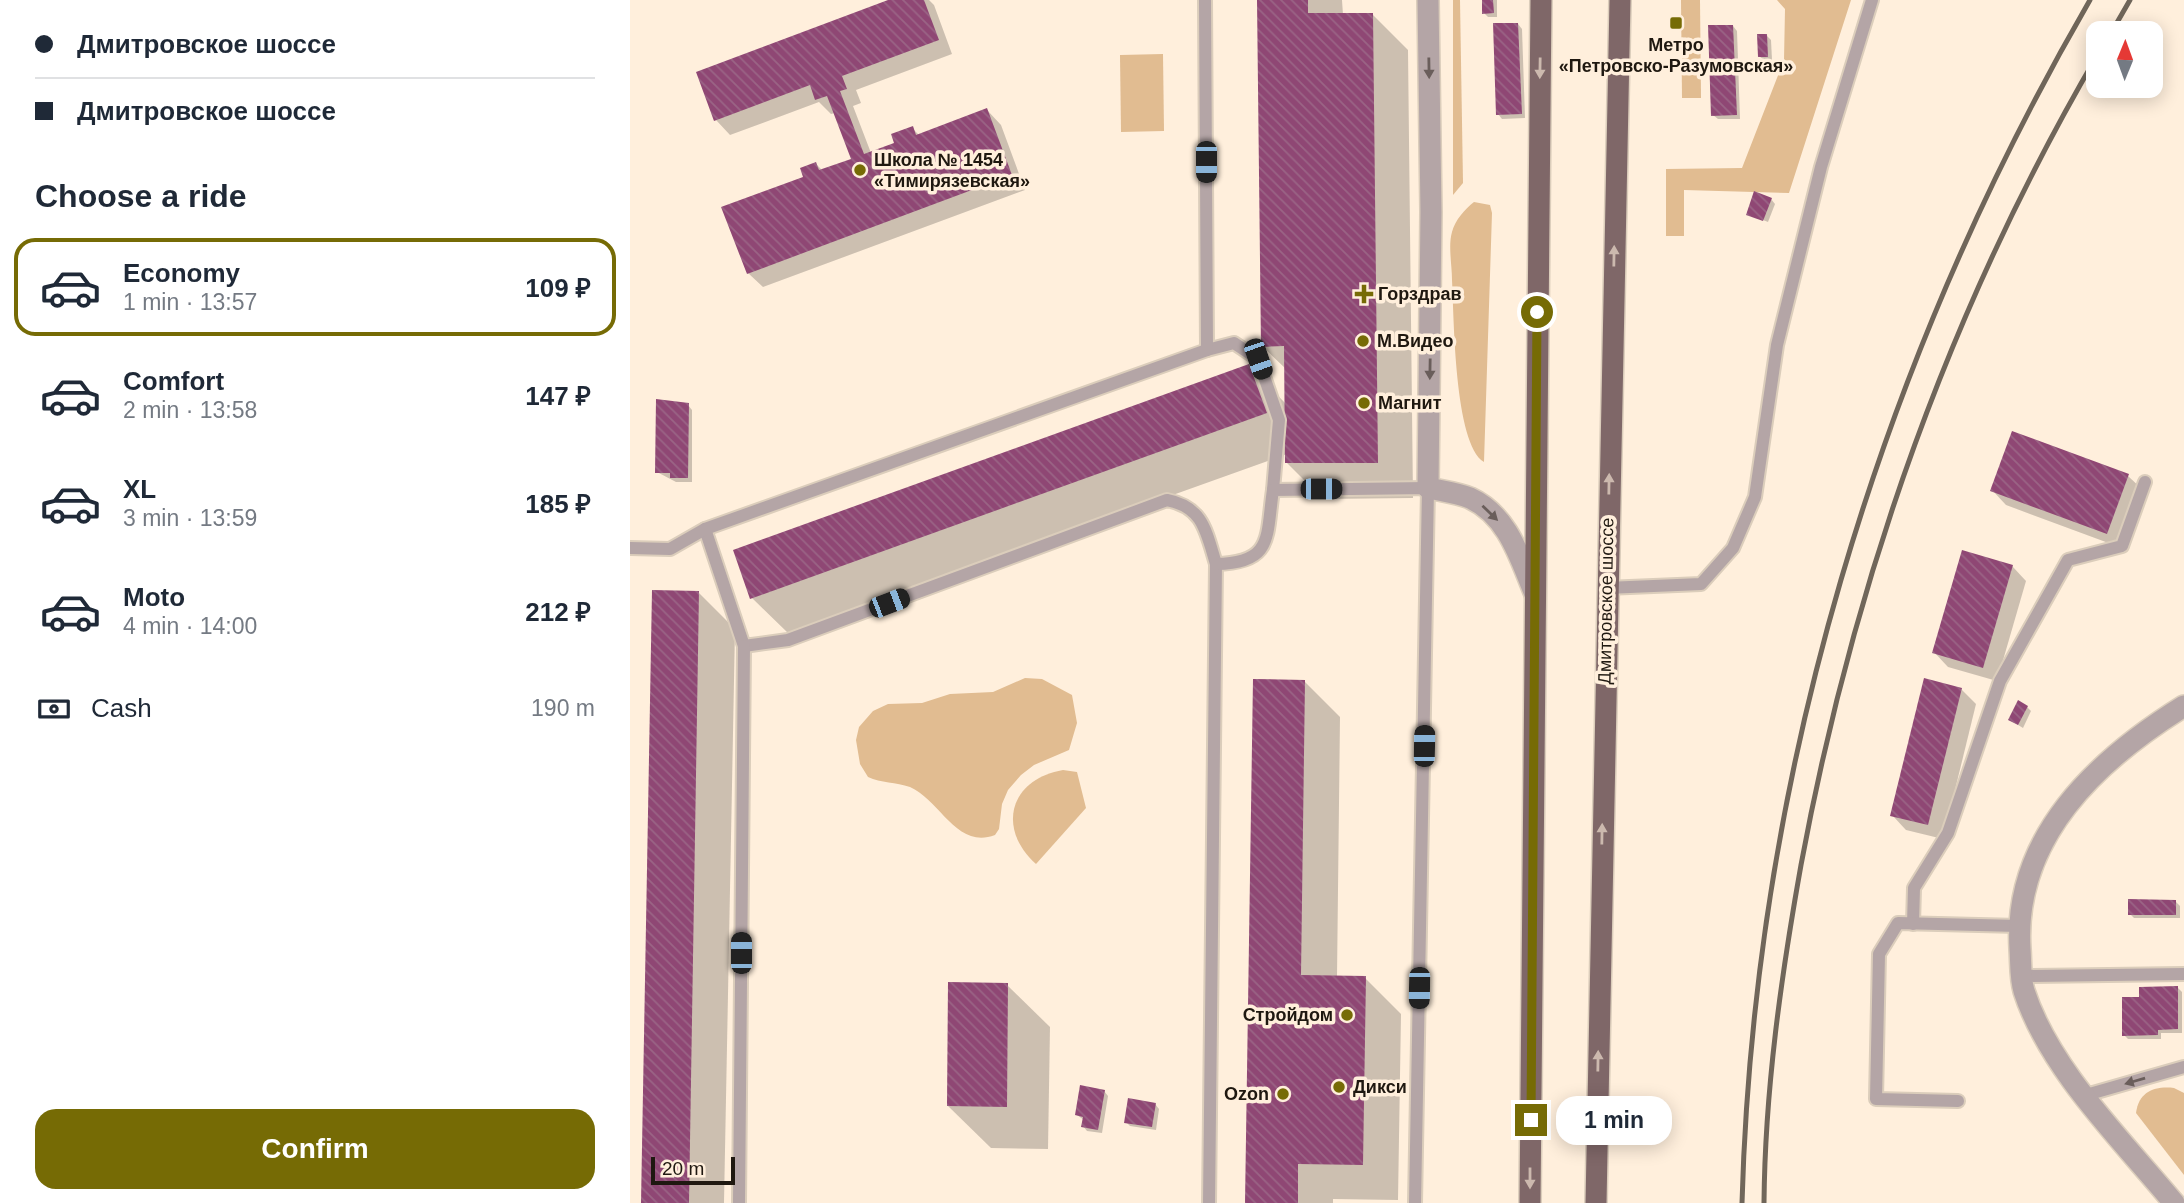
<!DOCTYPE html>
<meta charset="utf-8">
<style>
body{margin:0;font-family:Helvetica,sans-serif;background:#f6f6f7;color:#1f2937;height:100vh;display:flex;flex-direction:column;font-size:26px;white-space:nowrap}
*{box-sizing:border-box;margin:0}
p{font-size:23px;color:#747a83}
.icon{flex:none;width:38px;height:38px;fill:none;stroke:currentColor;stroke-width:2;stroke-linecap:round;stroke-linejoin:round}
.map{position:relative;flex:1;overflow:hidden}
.panel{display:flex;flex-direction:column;background:#fff;width:630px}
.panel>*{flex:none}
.top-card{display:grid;align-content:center;height:154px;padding:0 35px;background:#fff}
.needle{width:46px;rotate:1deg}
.fabs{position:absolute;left:1456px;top:21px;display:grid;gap:14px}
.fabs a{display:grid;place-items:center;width:77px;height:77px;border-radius:14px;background:#fff;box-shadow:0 4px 18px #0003;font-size:35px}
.scale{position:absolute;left:21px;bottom:18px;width:84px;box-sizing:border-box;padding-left:7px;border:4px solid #1f1810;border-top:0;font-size:19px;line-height:24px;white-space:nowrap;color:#1f1810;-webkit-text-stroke:5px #ffefdc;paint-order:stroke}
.end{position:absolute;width:32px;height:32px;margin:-16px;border:9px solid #766b05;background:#fff;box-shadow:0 0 0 4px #fff}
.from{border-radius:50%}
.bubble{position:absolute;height:49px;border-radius:21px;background:#fff;box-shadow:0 4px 18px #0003;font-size:23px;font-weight:700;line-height:49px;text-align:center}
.car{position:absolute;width:21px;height:42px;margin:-21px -10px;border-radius:9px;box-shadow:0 0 5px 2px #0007;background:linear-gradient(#222 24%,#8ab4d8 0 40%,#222 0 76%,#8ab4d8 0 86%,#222 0)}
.top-card b{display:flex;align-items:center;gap:24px;height:66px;font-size:26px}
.top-card b+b{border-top:2px solid #e0e1e3}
.top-card i{width:18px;height:18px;background:#1f2937}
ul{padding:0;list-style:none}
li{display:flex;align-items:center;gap:21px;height:98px;margin:0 14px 10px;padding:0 21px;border:4px solid transparent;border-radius:21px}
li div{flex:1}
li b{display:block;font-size:26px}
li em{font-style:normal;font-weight:700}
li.on{border-color:#766b05}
li>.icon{width:63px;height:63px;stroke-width:1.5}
h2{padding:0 35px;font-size:32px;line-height:84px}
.pay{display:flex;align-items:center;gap:18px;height:77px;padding:0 35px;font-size:26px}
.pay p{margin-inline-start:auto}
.button{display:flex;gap:14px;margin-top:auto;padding:14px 35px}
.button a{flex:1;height:80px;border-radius:21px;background:#766b05;color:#fff;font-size:28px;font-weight:700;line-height:80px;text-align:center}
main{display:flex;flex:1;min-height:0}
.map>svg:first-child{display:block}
.green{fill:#e1bc91}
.shadow{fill:#0003}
.building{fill:url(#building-back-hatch)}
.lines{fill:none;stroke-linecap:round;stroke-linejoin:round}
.service-casing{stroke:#dbcdbb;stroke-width:16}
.minor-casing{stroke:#dbcdbb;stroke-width:24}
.tertiary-casing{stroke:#dbcdbb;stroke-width:24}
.primary-casing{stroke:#dbcdbb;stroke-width:24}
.service{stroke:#b4a5a6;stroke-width:12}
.minor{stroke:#b4a5a6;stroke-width:21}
.tertiary{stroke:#b4a5a6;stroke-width:21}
.primary{stroke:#7f6768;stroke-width:21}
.rail{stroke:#70665a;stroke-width:5}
.oneway{fill:#6a5e5b}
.oneway2{fill:#ccb9ae}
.route{stroke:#766b05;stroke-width:9}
.poi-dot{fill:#766b05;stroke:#ffefdc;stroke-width:2.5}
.labels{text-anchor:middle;stroke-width:7;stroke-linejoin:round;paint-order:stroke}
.poi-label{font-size:18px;font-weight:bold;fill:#1f1810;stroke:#ffefdc;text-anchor:start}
.street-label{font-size:18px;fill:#1f1810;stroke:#ffefdc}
</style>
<main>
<section class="panel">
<div class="top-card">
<b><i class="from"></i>Дмитровское шоссе</b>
<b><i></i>Дмитровское шоссе</b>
</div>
<h2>Choose a ride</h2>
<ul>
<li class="on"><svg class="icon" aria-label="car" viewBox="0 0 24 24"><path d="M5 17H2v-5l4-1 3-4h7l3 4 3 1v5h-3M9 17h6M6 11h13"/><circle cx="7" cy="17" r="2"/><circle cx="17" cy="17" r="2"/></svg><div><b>Economy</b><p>1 min · 13:57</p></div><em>109 ₽</em></li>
<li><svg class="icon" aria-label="car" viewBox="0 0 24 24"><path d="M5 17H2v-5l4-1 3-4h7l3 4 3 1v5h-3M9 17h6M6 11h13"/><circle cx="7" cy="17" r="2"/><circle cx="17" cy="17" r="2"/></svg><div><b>Comfort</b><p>2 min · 13:58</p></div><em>147 ₽</em></li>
<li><svg class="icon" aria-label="car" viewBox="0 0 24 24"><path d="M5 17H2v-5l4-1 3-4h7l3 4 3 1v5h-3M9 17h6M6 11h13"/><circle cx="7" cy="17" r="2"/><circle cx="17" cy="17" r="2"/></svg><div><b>XL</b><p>3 min · 13:59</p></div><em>185 ₽</em></li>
<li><svg class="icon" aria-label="car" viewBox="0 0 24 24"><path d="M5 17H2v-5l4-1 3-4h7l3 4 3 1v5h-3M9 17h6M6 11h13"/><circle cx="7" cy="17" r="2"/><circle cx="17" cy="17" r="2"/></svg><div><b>Moto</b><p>4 min · 14:00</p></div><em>212 ₽</em></li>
</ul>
<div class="pay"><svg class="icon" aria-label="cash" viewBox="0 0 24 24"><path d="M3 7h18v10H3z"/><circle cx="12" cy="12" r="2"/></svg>Cash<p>190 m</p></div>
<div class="button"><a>Confirm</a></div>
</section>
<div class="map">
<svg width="1554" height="1203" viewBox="0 0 1554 1203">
<defs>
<pattern id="building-back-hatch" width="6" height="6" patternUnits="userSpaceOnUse" patternTransform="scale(1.75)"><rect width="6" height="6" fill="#8f4774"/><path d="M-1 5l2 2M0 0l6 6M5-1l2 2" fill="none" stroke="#9a6485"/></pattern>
</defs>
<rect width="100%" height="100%" fill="#ffefdc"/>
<g class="green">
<polygon points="823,0 830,0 833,183 823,195"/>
<polygon points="1051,0 1070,0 1071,98 1052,98"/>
<polygon points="1147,0 1221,0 1159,193 1054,190 1054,236 1036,236 1036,169 1112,168 1154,60 1155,9"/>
<polygon points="533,54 534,131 491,132 490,55"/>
<path d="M844,202L860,205L862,213L854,462C824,444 824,316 822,280C822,265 818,246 822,232C825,220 835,209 844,202Z"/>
<path d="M395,678L412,679L442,695L447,723L439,750L404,765L391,775L378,790L372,804L369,829L365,835C327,850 310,800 280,787C266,782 251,783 238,777L230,764L226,740L229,727L243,711L258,704L292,703L320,694L363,692Z"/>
<path d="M433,770L447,772L456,808L406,864C366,828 380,779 433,770Z"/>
<path d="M1544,1088L1554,1093V1175L1506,1113C1509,1091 1525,1086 1544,1088Z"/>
</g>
<g class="shadow">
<polygon points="263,0 299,0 304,5 322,54 226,90 231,103 223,106 241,153 266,144 282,128 289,135 357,110 371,125 395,190 133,287 118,273 175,178 186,164 193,171 223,160 205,113 201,114 189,102 100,135 86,120"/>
<polygon points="629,0 732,0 712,0 713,15 742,14 778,50 783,498 693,499 657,463 657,454 158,633 122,598 619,366 656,404 656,369 632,346"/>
<polygon points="854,0 867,0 867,17 858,17 854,13"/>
<polygon points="888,24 892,29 895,118 872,119 868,114"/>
<polygon points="1103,26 1107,31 1110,119 1088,119 1083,115"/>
<polygon points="1137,36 1141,40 1142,60 1134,60 1129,56"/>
<polygon points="1141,199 1145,204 1138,222 1118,214"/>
<polygon points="58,405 62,410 62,482 46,482 27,472"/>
<polygon points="1498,476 1513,490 1492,548 1376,505 1362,490"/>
<polygon points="1382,566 1396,581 1367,681 1318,667 1304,652"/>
<polygon points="69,593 105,629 94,1203 13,1203"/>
<polygon points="674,681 710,717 707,977 735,978 771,1014 768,1200 703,1199 703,1203 617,1203"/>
<polygon points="1331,689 1346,704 1313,839 1276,830 1262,815"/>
<polygon points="1397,707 1401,711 1393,728 1380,720"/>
<polygon points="1545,901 1550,906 1550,918 1504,918 1500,914"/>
<polygon points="377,985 420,1027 418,1149 361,1148 318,1106"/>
<polygon points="1548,988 1552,992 1552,1033 1531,1033 1531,1039 1498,1039 1494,1035 1511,999"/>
<polygon points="474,1091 478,1096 472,1133 457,1131 453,1126 454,1120 447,1115"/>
<polygon points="525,1104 529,1109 526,1130 500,1126 496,1122"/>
</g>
<g class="building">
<polygon points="258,0 294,0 309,40 212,76 217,89 210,91 234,154 264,143 261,134 283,126 286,135 357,108 382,175 117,274 91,207 173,177 170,168 186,162 189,170 221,159 197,96 185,100 180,85 84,121 66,72"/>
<polygon points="627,0 678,0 678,13 743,13 748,463 655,463 654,346 631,347"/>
<polygon points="852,0 863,0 864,13 852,14"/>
<polygon points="863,23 888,23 892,114 866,115"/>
<polygon points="1078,25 1103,25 1107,115 1081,116"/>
<polygon points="1127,34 1137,34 1138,57 1128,57"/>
<polygon points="1124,191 1142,198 1133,221 1116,215"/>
<polygon points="619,364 637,413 120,599 103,550"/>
<polygon points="26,399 59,403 58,478 40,478 40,473 25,473"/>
<polygon points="1382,431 1499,474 1477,534 1360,491"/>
<polygon points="1332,550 1383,565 1353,668 1302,653"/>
<polygon points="22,590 69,591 59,1203 11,1203"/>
<polygon points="1294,678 1332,688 1298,825 1260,816"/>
<polygon points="623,679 675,680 671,975 736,976 733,1165 668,1164 668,1203 615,1203"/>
<polygon points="1388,700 1398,706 1388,725 1378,720"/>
<polygon points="1498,899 1546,900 1546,915 1498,915"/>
<polygon points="318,982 378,983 377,1107 317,1106"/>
<polygon points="1548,986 1548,1029 1528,1030 1528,1035 1492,1036 1492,997 1509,997 1509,987"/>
<polygon points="450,1085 475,1090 468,1130 451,1127 453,1117 445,1115"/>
<polygon points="498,1098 526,1103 522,1127 494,1123"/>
</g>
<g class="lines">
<g class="service-casing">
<g id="service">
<polyline points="577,350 604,343 628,359 649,420 643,490"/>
<path d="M75,529L114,646L158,640L537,500C573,507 576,531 586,564L579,1203"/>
<polyline points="0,548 40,549 75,529 577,350 575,0"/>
<path d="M586,564C644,563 636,536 643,490L798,488L785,1203"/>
<polyline points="976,588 1071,584 1103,548 1125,497 1147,345 1191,167 1242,0"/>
<polyline points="1283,924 1284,888 1318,833 1370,681 1438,560 1492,546 1515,482"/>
<polyline points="1392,976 1554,974"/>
<polyline points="1456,1095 1554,1067"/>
<polyline points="1328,1101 1246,1099 1249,954 1268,923 1389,926"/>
<polyline points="109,1203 114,646"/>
</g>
</g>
<g class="minor-casing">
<path id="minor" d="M798,0L801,212L798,488C812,491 828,493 840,498C879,516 890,559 905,594"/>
</g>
<g class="tertiary-casing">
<path id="tertiary" d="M1544,1203C1492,1140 1419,1069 1394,991C1390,978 1391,962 1390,949C1383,837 1467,760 1554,706"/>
</g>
<g class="primary-casing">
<g id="primary">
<polyline points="900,1203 911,0"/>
<polyline points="966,1203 990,0"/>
</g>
</g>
<use href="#service" class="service"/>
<use href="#minor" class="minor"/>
<use href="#tertiary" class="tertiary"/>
<use href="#primary" class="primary"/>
<g class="rail">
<polyline points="1481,33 1500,0"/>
<path d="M1112,1203C1124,779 1248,366 1460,0"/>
<path d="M1134,1203C1135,1090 1151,977 1171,865C1224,580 1321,305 1468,54"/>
</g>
</g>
<defs><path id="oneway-solid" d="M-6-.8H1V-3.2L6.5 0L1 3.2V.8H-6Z" transform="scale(1.75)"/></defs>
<g class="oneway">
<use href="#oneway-solid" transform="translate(799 68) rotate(89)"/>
<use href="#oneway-solid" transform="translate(800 369) rotate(91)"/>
<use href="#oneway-solid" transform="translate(860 513) rotate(44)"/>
<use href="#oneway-solid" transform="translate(1505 1081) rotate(164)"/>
</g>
<g class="oneway2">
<use href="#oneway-solid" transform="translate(910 68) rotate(91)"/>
<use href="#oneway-solid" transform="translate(984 256) rotate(-89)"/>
<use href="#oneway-solid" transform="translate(979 484) rotate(-89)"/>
<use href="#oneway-solid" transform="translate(972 834) rotate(-89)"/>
<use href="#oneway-solid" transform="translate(968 1061) rotate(-89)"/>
<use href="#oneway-solid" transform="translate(900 1178) rotate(90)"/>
</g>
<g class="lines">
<polyline class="route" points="901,1120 907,312"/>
</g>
<g class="poi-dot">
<rect x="1039" y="16" width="14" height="14" rx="3.5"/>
<circle cx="230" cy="170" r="7"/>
<path d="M730.5 283.5h7v7h7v7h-7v7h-7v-7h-7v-7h7z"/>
<circle cx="733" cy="341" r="7"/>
<circle cx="734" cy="403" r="7"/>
<circle cx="717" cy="1015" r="7"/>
<circle cx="709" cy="1087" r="7"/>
<circle cx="653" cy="1094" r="7"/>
</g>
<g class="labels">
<g class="poi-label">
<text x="1046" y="51" text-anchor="middle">Метро<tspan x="1046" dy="21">«Петровско-Разумовская»</tspan></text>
<text x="244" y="166">Школа № 1454<tspan x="244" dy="21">«Тимирязевская»</tspan></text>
<text x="748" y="300">Горздрав</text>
<text x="747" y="347">М.Видео</text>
<text x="748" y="409">Магнит</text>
<text x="703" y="1021" text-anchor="end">Стройдом</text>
<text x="723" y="1093">Дикси</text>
<text x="639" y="1100" text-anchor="end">Ozon</text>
</g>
<g class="street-label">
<text transform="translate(976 601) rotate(-89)" y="6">Дмитровское шоссе</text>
</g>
</g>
</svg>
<div class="fabs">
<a><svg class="needle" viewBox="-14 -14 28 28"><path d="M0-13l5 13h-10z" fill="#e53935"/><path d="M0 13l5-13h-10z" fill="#747a83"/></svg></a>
</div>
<div class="scale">20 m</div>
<i class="end from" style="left:907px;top:312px"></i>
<i class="end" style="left:901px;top:1120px"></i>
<div class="bubble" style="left:926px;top:1096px;width:116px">1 min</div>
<i class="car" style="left:576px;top:162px;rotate:180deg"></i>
<i class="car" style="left:628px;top:359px;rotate:161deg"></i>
<i class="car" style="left:691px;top:489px;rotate:90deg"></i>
<i class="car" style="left:259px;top:603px;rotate:69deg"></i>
<i class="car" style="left:794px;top:746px;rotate:1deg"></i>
<i class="car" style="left:111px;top:953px;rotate:0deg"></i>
<i class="car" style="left:789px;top:988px;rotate:181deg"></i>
</div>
</main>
